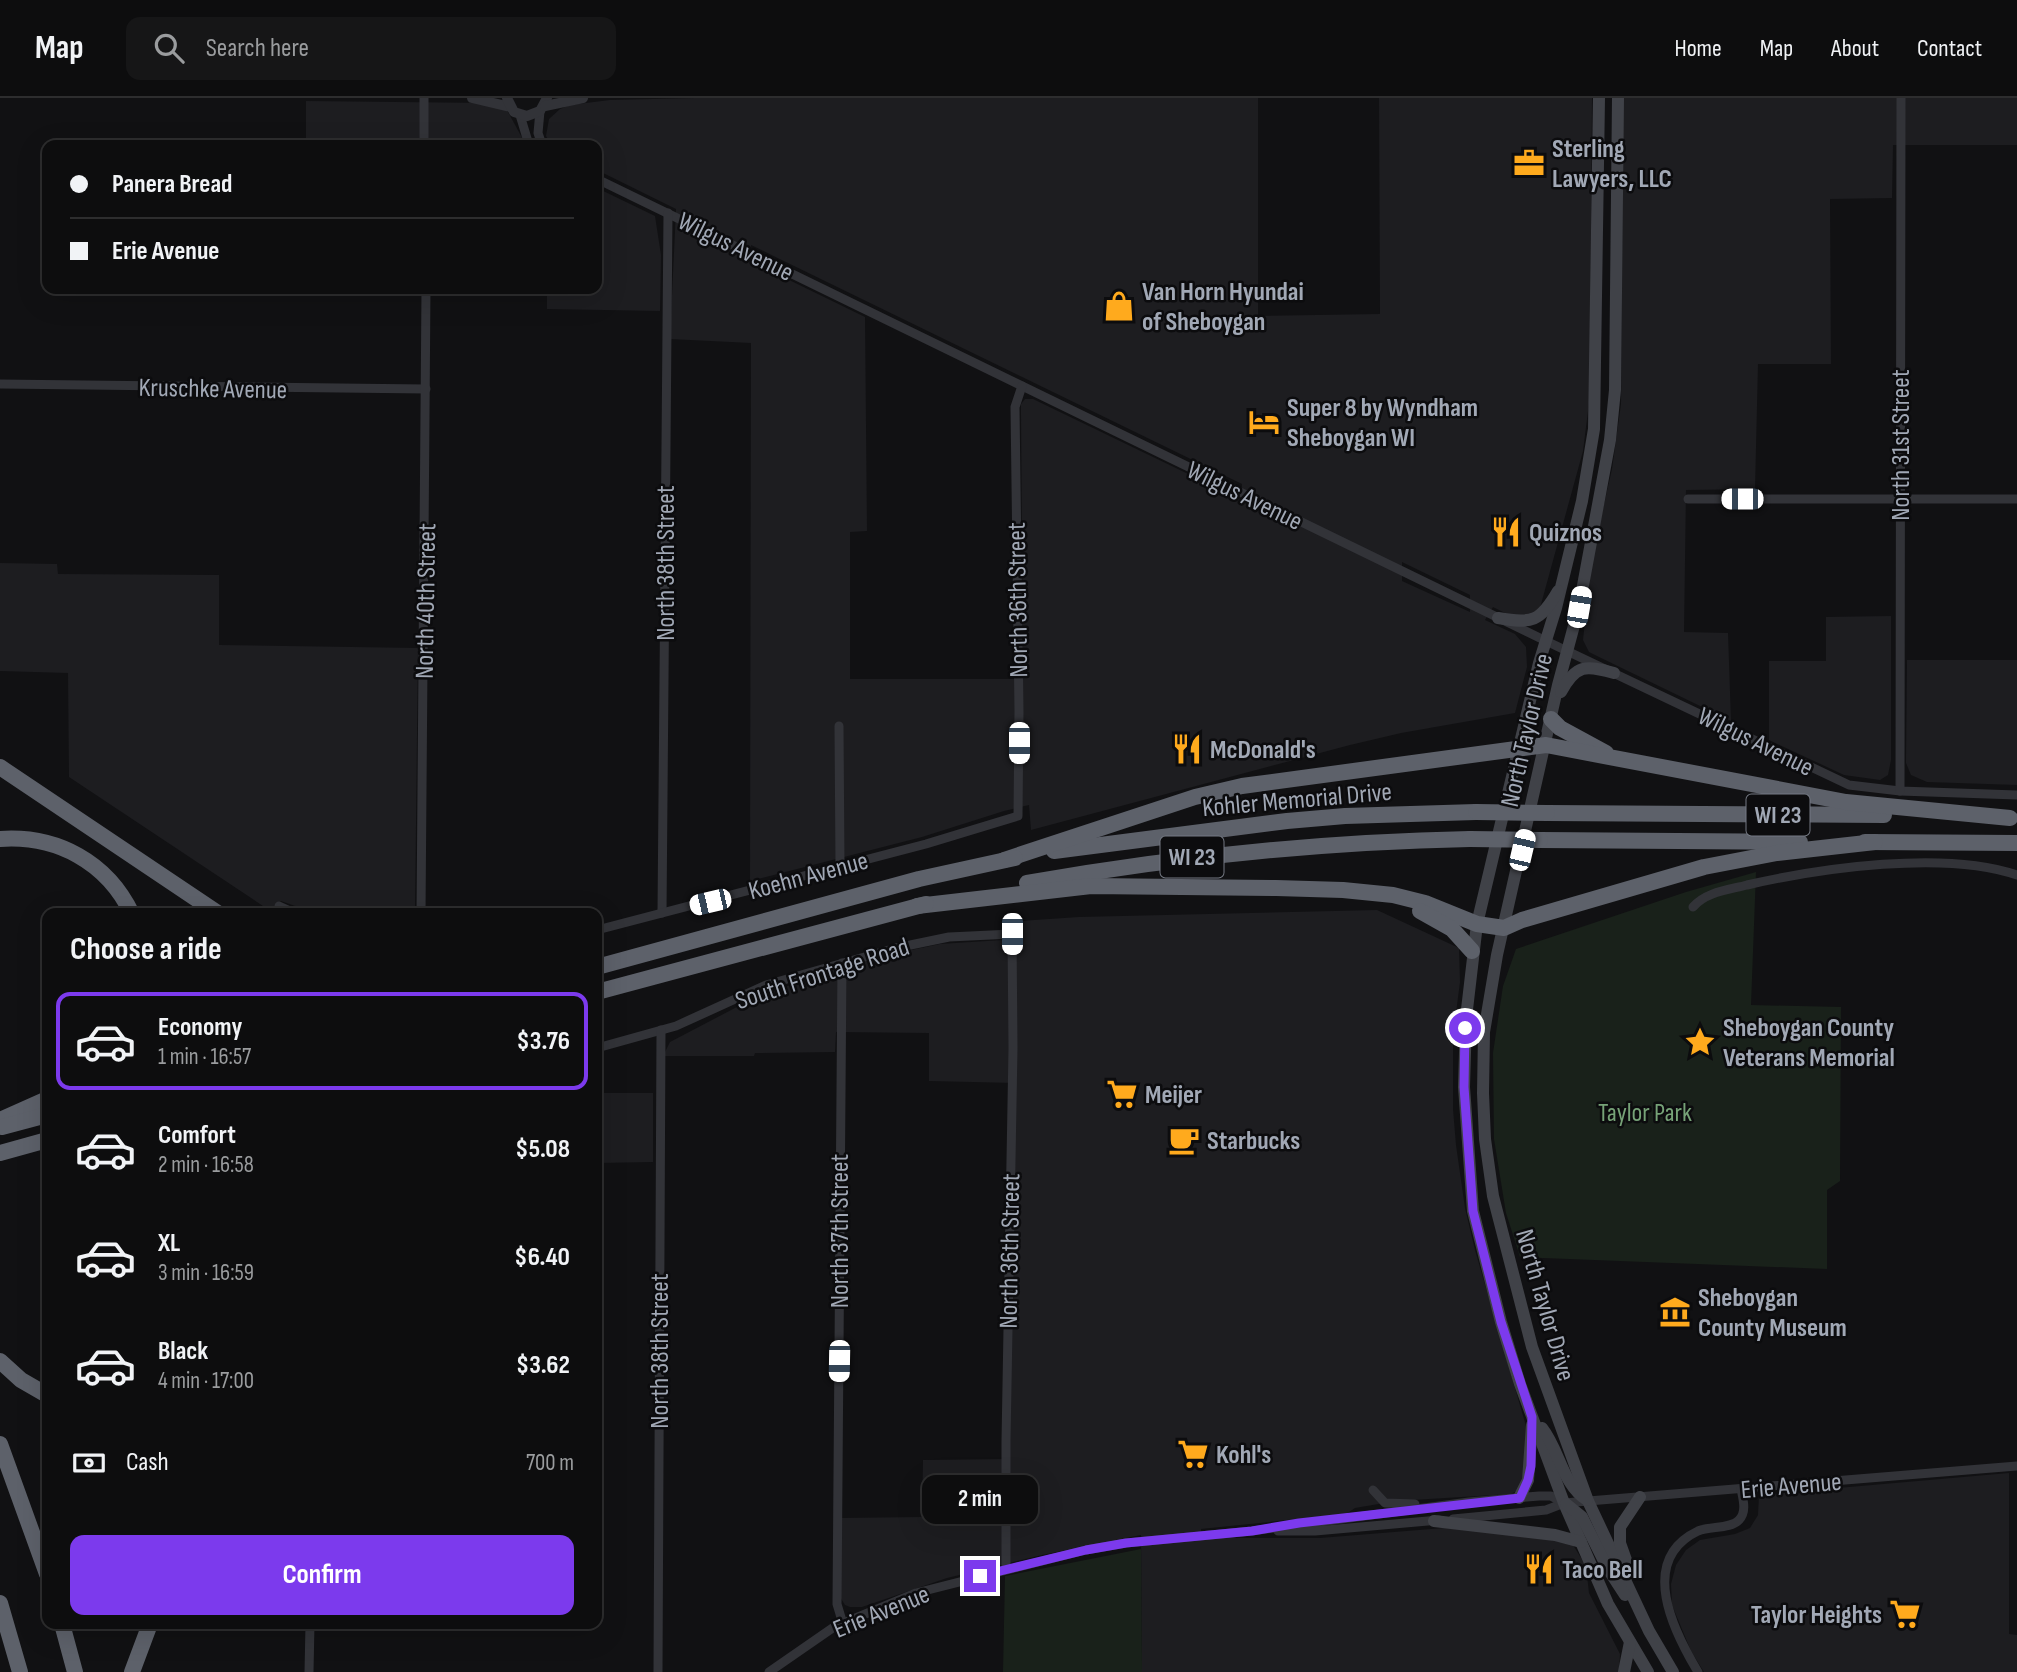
<!DOCTYPE html>
<meta charset="utf-8">
<style>
body{margin:0;font-family:"Sofia Sans Condensed",sans-serif;background:#161617;color:#f1f3f6;height:100vh;display:flex;flex-direction:column;font-size:26px;white-space:nowrap}
*{box-sizing:border-box;margin:0}
p{font-size:23px;color:#9a9c9e}
.icon{flex:none;width:38px;height:38px;fill:none;stroke:currentColor;stroke-width:2;stroke-linecap:round;stroke-linejoin:round}
.map{position:relative;flex:1;overflow:hidden}
.details{position:absolute;left:42px;top:810px;width:560px;height:721px;display:flex;flex-direction:column;background:#0d0d0e;border-radius:14px;box-shadow:0 7px 28px #0002,0 0 0 2px #2d2d2e}
.details>*{flex:none}
.top-card{position:absolute;left:42px;top:42px;width:560px;height:154px;border-radius:14px;box-shadow:0 7px 28px #0002,0 0 0 2px #2d2d2e;display:grid;align-content:center;height:154px;padding:0 28px;background:#0d0d0e}
.end{position:absolute;width:32px;height:32px;margin:-16px;border:9px solid #7c3aed;background:#fff;box-shadow:0 0 0 4px #fff}
.from{border-radius:50%}
.bubble{position:absolute;height:49px;border-radius:14px;background:#0d0d0e;box-shadow:0 7px 28px #0002,0 0 0 2px #2d2d2e;font-size:23px;font-weight:700;line-height:49px;text-align:center}
.car{position:absolute;width:21px;height:42px;margin:-21px -10px;border-radius:9px;box-shadow:0 0 5px 2px #0007;background:linear-gradient(#fff 24%,#345 0 40%,#fff 0 76%,#345 0 86%,#fff 0)}
.top-card b{display:flex;align-items:center;gap:24px;height:66px;font-size:26px}
.top-card b+b{border-top:2px solid #2d2d2e}
.top-card i{width:18px;height:18px;background:#f1f3f6}
ul{padding:0;list-style:none}
li{display:flex;align-items:center;gap:21px;height:98px;margin:0 14px 10px;padding:0 14px;border:4px solid transparent;border-radius:14px}
li div{flex:1}
li b{display:block;font-size:26px}
li em{font-style:normal;font-weight:700}
li.on{border-color:#7c3aed}
li>.icon{width:63px;height:63px;stroke-width:1.5}
h2{padding:0 28px;font-size:32px;line-height:84px}
.pay{display:flex;align-items:center;gap:18px;height:77px;padding:0 28px;font-size:26px}
.pay p{margin-inline-start:auto}
.action{display:flex;gap:14px;margin-top:auto;padding:14px 28px}
.action a{flex:1;height:80px;border-radius:14px;background:#7c3aed;color:#fff;font-size:28px;font-weight:700;line-height:80px;text-align:center}
header{display:flex;align-items:center;gap:42px;box-sizing:border-box;height:98px;padding:0 35px;background:#0d0d0e;border-bottom:2px solid #2d2d2e}
header strong{font-size:33px}
nav{display:flex;gap:38px;margin-inline-start:auto;font-size:24px}
.search{width:490px;height:63px;background:#161617;display:flex;align-items:center;gap:18px;box-sizing:border-box;padding:0 24px;border-radius:14px;color:#9a9c9e;font-size:26px}
.map>svg:first-child{display:block}
.built{fill:#1d1d20;fill-rule:evenodd}
.green{fill:#19211a}
.lines{fill:none;stroke-linecap:round;stroke-linejoin:round}
.minor{stroke:#323338;stroke-width:9}
.tertiary{stroke:#323338;stroke-width:10}
.secondary{stroke:#404248;stroke-width:12}
.motorway{stroke:#5d616a;stroke-width:16}
.motorway-bridge{stroke:#5d616a;stroke-width:16}
.route{stroke:#7c3aed;stroke-width:9}
.labels{text-anchor:middle;stroke-width:5;stroke-linejoin:round;paint-order:stroke}
.shield{fill:#0c0c0e;stroke:#747983;stroke-width:2}
.shield-label{font-size:24px;font-weight:bold;fill:#a1a8b5}
.poi-label{font-size:26px;font-weight:bold;fill:#a1a8b5;stroke:#0c0c0e;text-anchor:start}
.street-label{font-size:26px;fill:#a1a8b5;stroke:#0c0c0e}
.park-label{font-size:26px;fill:#76a277;stroke:#0c0c0e}
</style>
<header>
<strong>Map</strong>
<div class="search"><svg class="icon" aria-label="search" viewBox="0 0 24 24"><circle cx="10" cy="10" r="6"/><path d="M15 15l6 6"/></svg>Search here</div>
<nav><a>Home</a><a>Map</a><a>About</a><a>Contact</a></nav>
</header>
<div class="map">
<svg width="2017" height="1574" viewBox="0 0 2017 1574">
<rect width="100%" height="100%" fill="#111113"/>
<g class="built">
<path d="M694,0H1258V218L1380,216L1379,0H1592L1590,270L1589,305L1583,353L1540,510L1530,518L1513,519L1493,509L1485,522L1515,536L1526,549L1527,569L1515,615L1401,635L1350,647L1031,732L1029,707L1004,713L922,739L750,783L751,245L670,241L676,111L597,72V47H551L546,38L549,21L560,11L570,7L610,2ZM751,147L1242,386V402L1033,301H1025L1021,306V316L1023,581H850V434L867,433L865,219L752,164ZM1402,464L1470,497V514L1402,483Z"/>
<polygon points="1623,0 2017,0 2017,47 1893,47 1892,100 1830,101 1831,266 1758,266 1755,391 1686,392 1684,534 1728,535 1731,623 1597,558 1589,554 1583,542 1592,459 1612,371 1621,306"/>
<polygon points="306,3 488,5 503,10 508,14 526,47 306,47"/>
<polygon points="597,90 655,118 661,157 660,213 547,211 547,191 597,191"/>
<polygon points="0,465 57,466 58,476 219,477 219,547 418,550 415,815 315,815 281,803 272,814 69,679 68,575 0,573"/>
<polygon points="1891,518 1891,662 1888,677 1880,682 1844,677 1769,642 1769,563 1826,563 1826,519"/>
<polygon points="1907,562 2017,562 2017,687 1927,684 1911,677 1906,665"/>
<polygon points="1377,812 1459,850 1460,884 1453,938 1453,1011 1456,1047 1465,1110 1475,1152 1526,1328 1526,1369 1518,1392 1511,1396 1396,1403 1355,1410 1346,1416 1201,1431 1201,1440 1320,1440 1456,1429 1536,1438 1573,1447 1586,1468 1589,1495 1620,1556 1619,1574 1142,1574 1141,1437 1042,1457 947,1480 862,1509 850,1509 845,1507 840,1499 840,1420 922,1419 923,1362 1009,1361 1016,985 929,983 929,935 836,934 835,954 755,955 754,958 663,958 670,944 756,899 859,863 940,846 1019,841 1020,823 1079,819"/>
<polygon points="600,956 601,995 653,995 653,1064 597,1065 597,957"/>
<polygon points="2009,1375 2009,1536 2017,1537 2017,1574 1704,1574 1691,1553 1672,1507 1671,1486 1676,1467 1686,1452 1700,1442 1735,1436 1750,1430 1758,1417 1759,1397"/>
</g>
<g class="green">
<polygon points="1756,774 1751,907 1841,909 1840,1083 1827,1092 1827,1171 1520,1159 1506,1115 1494,1041 1493,955 1503,888 1516,851 1686,794"/>
<polygon points="1141,1451 1142,1574 1003,1574 1005,1478"/>
</g>
<g class="lines">
<g class="minor">
<polyline points="424,0 424,47"/>
<polyline points="540,13 538,35 542,47"/>
<polyline points="520,17 529,47"/>
<polyline points="597,81 1546,543 1849,687 1900,693 2017,697"/>
<polyline points="0,286 426,291"/>
<polyline points="1688,401 2017,401"/>
<polyline points="839,628 840,767"/>
<polyline points="1900,693 1901,0"/>
<polyline points="279,808 297,816"/>
<path d="M1693,809C1706,794 1728,792 1747,787C1821,770 1945,752 2017,777"/>
<polyline points="662,815 668,115"/>
<polyline points="421,816 426,191"/>
<polyline points="597,832 926,746 1018,718 1019,613 1015,309 1022,288"/>
<polyline points="842,865 837,1506 843,1526"/>
<polyline points="597,950 676,928 766,887 896,850 949,839 1012,836 1013,950 1006,1343 1006,1471"/>
<polyline points="1373,1392 1385,1405 1415,1406"/>
<polyline points="1453,1421 1546,1412 1564,1405 2017,1368"/>
<polyline points="1278,1433 1315,1433 1439,1422"/>
<polyline points="309,1574 310,1526"/>
<polyline points="658,1574 661,932"/>
<polyline points="769,1574 834,1529 916,1495 1086,1452 1126,1445 1252,1433 1469,1404 1539,1398 1551,1398 1564,1405"/>
<path d="M1698,1574C1674,1534 1637,1462 1698,1433C1710,1428 1731,1431 1739,1422C1747,1414 1743,1401 1741,1391"/>
</g>
<g class="tertiary">
<polyline points="472,0 510,9"/>
<polyline points="507,0 514,14 527,18 540,13 547,0"/>
<polyline points="545,8 583,0"/>
</g>
<g class="secondary">
<polyline points="1599,0 1594,331 1582,403 1556,510 1539,565 1477,826 1466,920 1464,989 1473,1113 1501,1224 1520,1286 1564,1405 1608,1506 1648,1574"/>
<polyline points="1618,0 1615,292 1610,342 1579,509 1558,587 1497,857 1484,934 1483,995 1485,1041 1493,1098 1532,1249 1588,1403 1649,1533 1673,1574"/>
<path d="M1498,520C1532,526 1540,524 1558,493"/>
<path d="M1561,594C1576,566 1586,567 1614,575"/>
<path d="M1542,1330C1560,1353 1562,1386 1587,1402"/>
<polyline points="1519,1400 1528,1382 1532,1327"/>
<polyline points="1566,1406 1582,1419 1608,1471 1625,1497"/>
<polyline points="1434,1423 1555,1437 1581,1444"/>
<polyline points="1631,1476 1620,1445 1620,1429 1640,1399"/>
<polyline points="1624,1574 1630,1544"/>
</g>
<g class="motorway">
<polyline points="1551,621 1560,630 1606,655"/>
<polyline points="0,669 219,816"/>
<polyline points="1547,715 1884,717"/>
<path d="M0,741C57,737 107,764 132,816"/>
<polyline points="1540,742 1800,744"/>
<polyline points="1865,744 2017,745"/>
<polyline points="1054,753 1287,723 1345,718 1476,714"/>
<polyline points="1004,762 1195,699 1242,688 1546,647 1846,704 2010,720"/>
<path d="M1027,785C1174,759 1321,744 1470,741"/>
<polyline points="917,808 1091,788 1276,790 1343,792 1393,797 1425,805 1477,826 1504,830 1522,822 1704,769 1777,755 1875,744"/>
<polyline points="1420,813 1452,831 1472,853"/>
<polyline points="597,869 919,781 1015,760"/>
<polyline points="597,894 926,806"/>
<polyline points="0,1022 47,1001"/>
<polyline points="2,1029 47,1017"/>
<polyline points="0,1055 47,1042"/>
<polyline points="0,1263 21,1282 47,1297"/>
<polyline points="0,1346 47,1476"/>
<polyline points="0,1505 20,1574"/>
<polyline points="62,1526 75,1574"/>
<polyline points="132,1574 150,1526"/>
</g>
<g class="motorway-bridge">
<polyline points="1476,714 1547,715"/>
<polyline points="1470,741 1540,742"/>
</g>
</g>
<g class="lines">
<polyline class="route" points="980,1478 1086,1452 1126,1445 1252,1433 1299,1425 1520,1400 1528,1382 1531,1368 1532,1319 1501,1224 1473,1113 1464,989 1465,930"/>
</g>
<defs>
<g id="office-bare" transform="scale(2.415)"><path d="M-6-3h4V-5.5h4V-3h4V5H-6ZM-1-4.5V-3h2v-1.5ZM-6 0V1H6V0Z" fill="#ffaa1d" stroke="#0c0c0e" stroke-width="2.5" paint-order="stroke"/></g>
<g id="shop-bare" transform="scale(2.415)"><path d="M-5-2.5h2.3a2.7 3.5 0 0 1 5.4 0H5L5.5 6h-11ZM-1.5-2.5h3a1.5 2.3 0 0 0-3 0Z" fill="#ffaa1d" stroke="#0c0c0e" stroke-width="2.5" paint-order="stroke"/></g>
<g id="hotel-bare" transform="scale(2.415)"><path d="M-6-4.5h1.5V1H6V5H4.5V3h-9V5H-6ZM-4 0a1.8 1.8 0 1 1 3.6 0ZM.5 0V-2.5h3Q6-2.5 6 0Z" fill="#ffaa1d" stroke="#0c0c0e" stroke-width="2.5" paint-order="stroke"/></g>
<g id="restaurant-bare" transform="scale(2.415)"><path d="M-5-6h1v4h1v-4h1v4h1v-4h1v5L-1.5 .5V6h-2V.5L-5-1ZM5-6V6H3V1.5H1.5Q1.5-4 5-6Z" fill="#ffaa1d" stroke="#0c0c0e" stroke-width="2.5" paint-order="stroke"/></g>
<g id="sight-bare" transform="scale(2.415)"><path d="M0-6L1.8-2.2L6-1.7L2.9 1.2L3.7 5.4L0 3.3L-3.7 5.4L-2.9 1.2L-6-1.7L-1.8-2.2Z" fill="#ffaa1d" stroke="#0c0c0e" stroke-width="2.5" paint-order="stroke"/></g>
<g id="supermarket-bare" transform="scale(2.415)"><path d="M-6-5.5h2.5l.6 2H6L4.5 2H-2.5L-4.4-4H-6ZM-1.5 3.2a1.3 1.3 0 1 0 .1 0ZM3 3.2a1.3 1.3 0 1 0 .1 0Z" fill="#ffaa1d" stroke="#0c0c0e" stroke-width="2.5" paint-order="stroke"/></g>
<g id="cafe-bare" transform="scale(2.415)"><path d="M-5.5-4.5H6V0H3Q3 3.5 0 3.5H-2.5Q-5.5 3.5-5.5 0ZM3-3.2v2h1.7v-2ZM-6 4.5H4V6H-6Z" fill="#ffaa1d" stroke="#0c0c0e" stroke-width="2.5" paint-order="stroke"/></g>
<g id="museum-bare" transform="scale(2.415)"><path d="M0-6L6-3V-2H-6V-3ZM-5-1h2V3h-2ZM-1-1h2V3h-2ZM3-1h2V3H3ZM-6 4H6V6H-6Z" fill="#ffaa1d" stroke="#0c0c0e" stroke-width="2.5" paint-order="stroke"/></g>
</defs>
<g fill-rule="evenodd">
<use href="#office-bare" x="1529" y="65"/>
<use href="#shop-bare" x="1119" y="208"/>
<use href="#hotel-bare" x="1264" y="324"/>
<use href="#restaurant-bare" x="1506" y="434"/>
<use href="#restaurant-bare" x="1187" y="651"/>
<use href="#sight-bare" x="1700" y="944"/>
<use href="#supermarket-bare" x="1122" y="996"/>
<use href="#cafe-bare" x="1184" y="1042"/>
<use href="#museum-bare" x="1675" y="1214"/>
<use href="#supermarket-bare" x="1193" y="1356"/>
<use href="#restaurant-bare" x="1539" y="1471"/>
<use href="#supermarket-bare" x="1905" y="1516"/>
</g>
<g class="labels">
<g class="shield">
<rect x="1746.5" y="696.5" width="63" height="41" rx="5"/>
<rect x="1160.5" y="738.5" width="63" height="41" rx="5"/>
</g>
<g class="shield-label">
<text x="1778" y="725">WI 23</text>
<text x="1192" y="767">WI 23</text>
</g>
<g class="poi-label">
<text x="1552" y="59">Sterling<tspan x="1552" dy="30">Lawyers, LLC</tspan></text>
<text x="1142" y="202">Van Horn Hyundai<tspan x="1142" dy="30">of Sheboygan</tspan></text>
<text x="1287" y="318">Super 8 by Wyndham<tspan x="1287" dy="30">Sheboygan WI</tspan></text>
<text x="1529" y="443">Quiznos</text>
<text x="1210" y="660">McDonald's</text>
<text x="1723" y="938">Sheboygan County<tspan x="1723" dy="30">Veterans Memorial</tspan></text>
<text x="1145" y="1005">Meijer</text>
<text x="1207" y="1051">Starbucks</text>
<text x="1698" y="1208">Sheboygan<tspan x="1698" dy="30">County Museum</tspan></text>
<text x="1216" y="1365">Kohl's</text>
<text x="1562" y="1480">Taco Bell</text>
<text x="1882" y="1525" text-anchor="end">Taylor Heights</text>
</g>
<g class="street-label">
<text transform="translate(736 148) rotate(26)" y="9">Wilgus Avenue</text>
<text transform="translate(213 290) rotate(1)" y="9">Kruschke Avenue</text>
<text transform="translate(1900 347) rotate(-90)" y="9">North 31st Street</text>
<text transform="translate(1245 397) rotate(26)" y="9">Wilgus Avenue</text>
<text transform="translate(665 465) rotate(-90)" y="9">North 38th Street</text>
<text transform="translate(1017 502) rotate(-91)" y="9">North 36th Street</text>
<text transform="translate(425 503) rotate(-89)" y="9">North 40th Street</text>
<text transform="translate(1526 632) rotate(-77)" y="9">North Taylor Drive</text>
<text transform="translate(1756 643) rotate(26)" y="9">Wilgus Avenue</text>
<text transform="translate(1297 701) rotate(-5)" y="9">Kohler Memorial Drive</text>
<text transform="translate(808 777) rotate(-15)" y="9">Koehn Avenue</text>
<text transform="translate(822 875) rotate(-18)" y="9">South Frontage Road</text>
<text transform="translate(839 1133) rotate(-90)" y="9">North 37th Street</text>
<text transform="translate(1009 1153) rotate(-89)" y="9">North 36th Street</text>
<text transform="translate(1546 1207) rotate(74)" y="9">North Taylor Drive</text>
<text transform="translate(659 1253) rotate(-90)" y="9">North 38th Street</text>
<text transform="translate(1791 1387) rotate(-5)" y="9">Erie Avenue</text>
<text transform="translate(881 1513) rotate(-22)" y="9">Erie Avenue</text>
</g>
<g class="park-label">
<text x="1645" y="1023">Taylor Park</text>
</g>
</g>
</svg>
<i class="end from" style="left:1465px;top:930px"></i>
<i class="end" style="left:980px;top:1478px"></i>
<div class="bubble" style="left:922px;top:1377px;width:116px">2 min</div>
<i class="car" style="left:1742px;top:401px;rotate:270deg"></i>
<i class="car" style="left:1579px;top:509px;rotate:10deg"></i>
<i class="car" style="left:1019px;top:645px;rotate:180deg"></i>
<i class="car" style="left:1522px;top:752px;rotate:13deg"></i>
<i class="car" style="left:710px;top:804px;rotate:257deg"></i>
<i class="car" style="left:1012px;top:836px;rotate:180deg"></i>
<i class="car" style="left:839px;top:1263px;rotate:181deg"></i>
<div class="top-card">
<b><i class="from"></i>Panera Bread</b>
<b><i></i>Erie Avenue</b>
</div>
<section class="details">
<h2>Choose a ride</h2>
<ul>
<li class="on"><svg class="icon" aria-label="car" viewBox="0 0 24 24"><path d="M5 17H2v-5l4-1 3-4h7l3 4 3 1v5h-3M9 17h6M6 11h13"/><circle cx="7" cy="17" r="2"/><circle cx="17" cy="17" r="2"/></svg><div><b>Economy</b><p>1 min · 16:57</p></div><em>$3.76</em></li>
<li><svg class="icon" aria-label="car" viewBox="0 0 24 24"><path d="M5 17H2v-5l4-1 3-4h7l3 4 3 1v5h-3M9 17h6M6 11h13"/><circle cx="7" cy="17" r="2"/><circle cx="17" cy="17" r="2"/></svg><div><b>Comfort</b><p>2 min · 16:58</p></div><em>$5.08</em></li>
<li><svg class="icon" aria-label="car" viewBox="0 0 24 24"><path d="M5 17H2v-5l4-1 3-4h7l3 4 3 1v5h-3M9 17h6M6 11h13"/><circle cx="7" cy="17" r="2"/><circle cx="17" cy="17" r="2"/></svg><div><b>XL</b><p>3 min · 16:59</p></div><em>$6.40</em></li>
<li><svg class="icon" aria-label="car" viewBox="0 0 24 24"><path d="M5 17H2v-5l4-1 3-4h7l3 4 3 1v5h-3M9 17h6M6 11h13"/><circle cx="7" cy="17" r="2"/><circle cx="17" cy="17" r="2"/></svg><div><b>Black</b><p>4 min · 17:00</p></div><em>$3.62</em></li>
</ul>
<div class="pay"><svg class="icon" aria-label="cash" viewBox="0 0 24 24"><path d="M3 7h18v10H3z"/><circle cx="12" cy="12" r="2"/></svg>Cash<p>700 m</p></div>
<div class="action"><a>Confirm</a></div>
</section>
</div>
